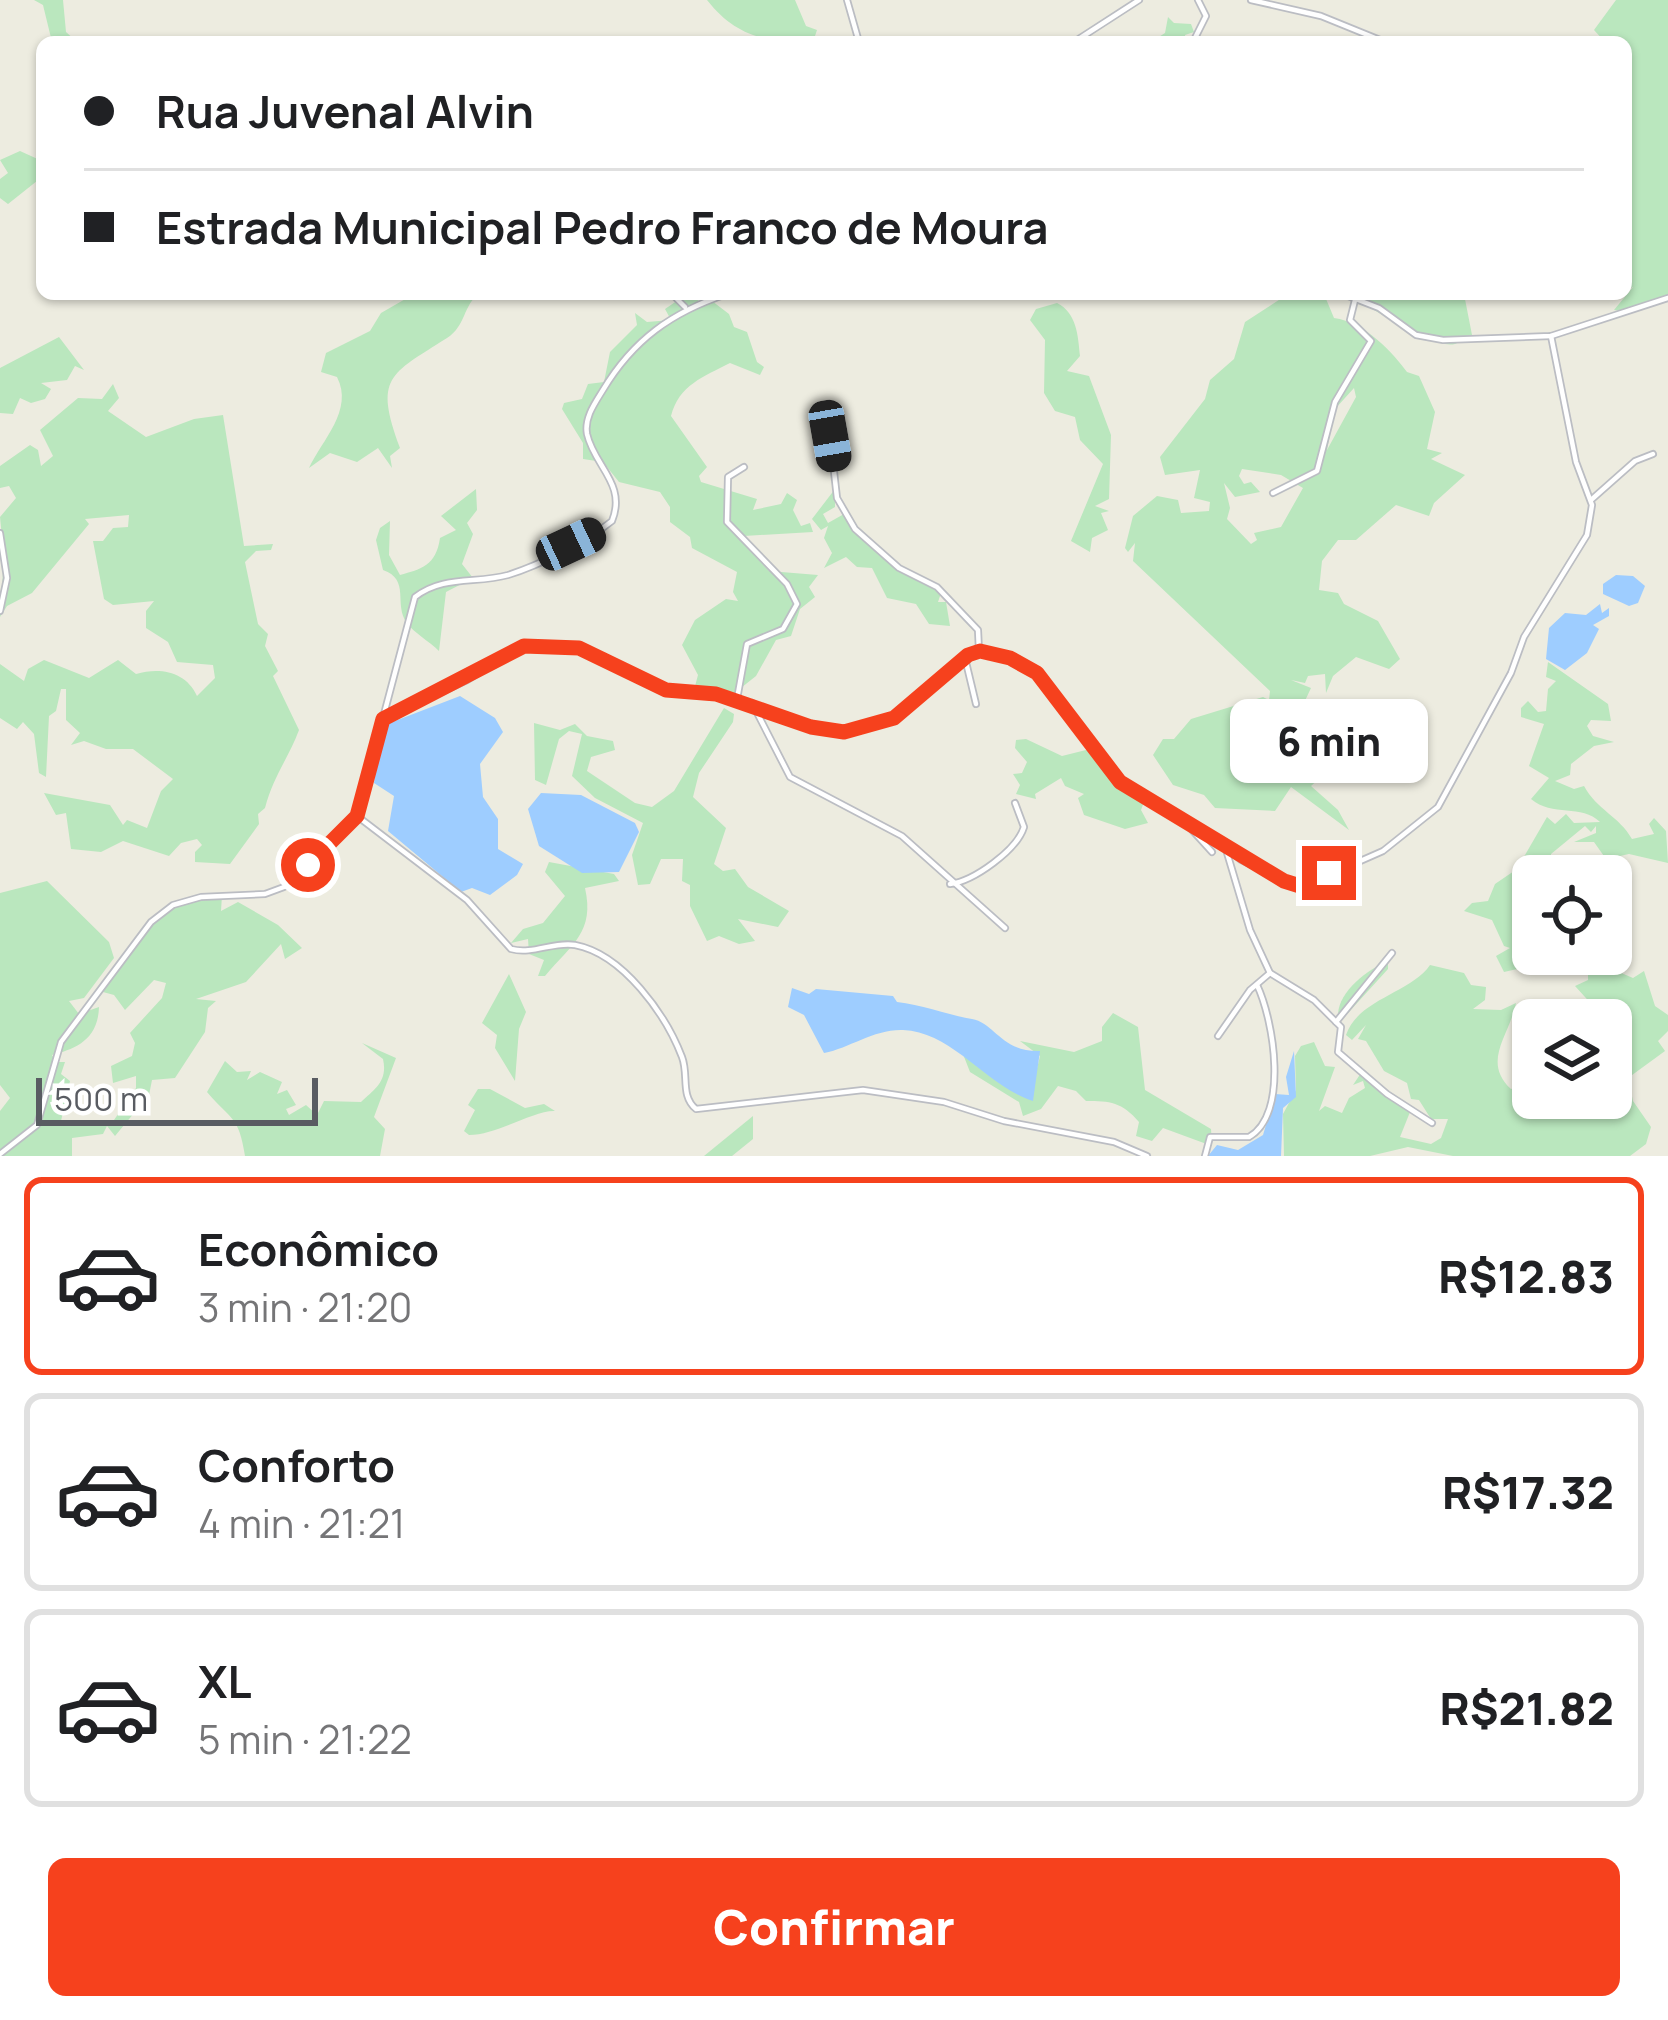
<!DOCTYPE html>
<html lang="pt">
<meta charset="utf-8">
<style>
body{margin:0;font-family:Manrope,sans-serif;background:#f2f2f2;color:#202124;height:100vh;display:flex;flex-direction:column;font-size:45px;white-space:nowrap}
*{box-sizing:border-box;margin:0}
p{font-size:39px;color:#757577}
.icon{flex:none;width:66px;height:66px;fill:none;stroke:currentColor;stroke-width:2;stroke-linecap:round;stroke-linejoin:round}
.map{position:relative;height:1156px;overflow:hidden}
.drawer{display:flex;flex-direction:column;background:#fff;flex:1}
.drawer>*{flex:none}
.top-card{position:absolute;left:36px;top:36px;width:1596px;height:264px;border-radius:18px;box-shadow:0 3px 9px #0004;display:grid;align-content:center;height:264px;padding:0 48px;background:#fff}
.fabs{position:absolute;left:1512px;top:855px;display:grid;gap:24px}
.fabs a{display:grid;place-items:center;width:120px;height:120px;border-radius:18px;background:#fff;box-shadow:0 3px 9px #0004;font-size:60px}
.scale{position:absolute;left:36px;bottom:30px;width:282px;box-sizing:border-box;padding-left:12px;border:6px solid #595c62;border-top:0;font-size:33px;line-height:42px;white-space:nowrap;color:#595c62;-webkit-text-stroke:9px #fff;paint-order:stroke}
.end{position:absolute;width:54px;height:54px;margin:-27px;border:15px solid #f6411d;background:#fff;box-shadow:0 0 0 6px #fff}
.from{border-radius:50%}
.bubble{position:absolute;height:84px;border-radius:18px;background:#fff;box-shadow:0 3px 9px #0004;font-size:39px;font-weight:800;line-height:84px;text-align:center}
.car{position:absolute;width:36px;height:72px;margin:-36px -18px;border-radius:15px;box-shadow:0 0 9px 3px #0007;background:linear-gradient(#222 24%,#8ab4d8 0 40%,#222 0 76%,#8ab4d8 0 86%,#222 0)}
.top-card b{display:flex;align-items:center;gap:42px;height:114px;font-size:45px}
.top-card b+b{border-top:3px solid #e0e0e0}
.top-card i{width:30px;height:30px;background:#202124}
ul{padding:21px 0 0;list-style:none}
li{display:flex;align-items:center;gap:36px;height:198px;margin:0 24px 18px;padding:0 24px;border:6px solid #e0e0e0;border-radius:18px}
li div{flex:1}
li b{display:block;font-size:45px}
li em{font-style:normal;font-weight:800}
li.current{border-color:#f6411d}
li>.icon{width:108px;height:108px;stroke-width:1.5}
.button{display:flex;gap:24px;margin-top:auto;padding:24px 48px}
.button a{flex:1;height:138px;border-radius:18px;background:#f6411d;color:#fff;font-size:48px;font-weight:800;line-height:138px;text-align:center}
.map>svg:first-child{display:block}
.green{fill:#bae7be;fill-rule:evenodd}
.water{fill:#9ecdff}
.lines{fill:none;stroke-linecap:round;stroke-linejoin:round}
.minor-casing{stroke:#bbbdc3;stroke-width:8}
.minor{stroke:#fff;stroke-width:4.5}
.route{stroke:#f6411d;stroke-width:15}
</style>
<div class="map">
<svg width="1668" height="1156" viewBox="0 0 1668 1156">
<rect width="100%" height="100%" fill="#edece0"/>
<g class="green">
<polygon points="34,0 63,0 66,32 77,42 52,42 43,5"/>
<path d="M707,0H795L806,26L817,30L813,42C767,42 737,38 707,0Z"/>
<polygon points="1616,0 1668,0 1668,296 1629,312 1614,310 1633,287 1626,290 1626,42 1605,42 1594,30"/>
<polygon points="1168,17 1174,23 1191,24 1194,32 1185,35 1186,42 1151,42 1165,33"/>
<polygon points="20,151 42,161 42,177 8,204 0,198 0,179 8,173 0,160"/>
<path d="M414,294H479C463,305 466,326 447,338C389,375 374,377 400,448L390,456L392,468L378,448L357,462L330,453L309,468C322,440 354,410 337,377L321,372L326,353L370,331L381,313Z"/>
<path d="M1288,294H1324L1334,318C1365,322 1394,354 1407,372L1419,376L1435,412L1427,449L1442,453L1431,459L1465,475L1434,503L1429,516L1396,505L1356,540H1338L1322,561L1319,590L1338,593L1344,604L1378,621L1400,659L1389,669L1356,657L1333,676L1326,693L1325,674L1308,676L1305,683L1291,680L1311,688L1303,705L1312,711L1288,705L1289,713H1299L1294,719L1301,730L1310,718L1327,716L1330,729L1355,763L1343,777L1324,774L1311,786L1338,810L1349,830L1291,787L1275,811L1215,808L1204,795L1173,785L1153,755L1163,739H1174L1191,719L1263,697L1269,700L1270,691L1133,561L1135,543L1128,552L1125,548L1133,516L1157,496L1178,500L1181,513L1209,511L1210,502L1194,498L1200,470L1165,475L1160,457L1205,399L1210,380L1234,359L1245,322ZM1354,388L1356,397L1327,450L1335,409ZM1242,469L1281,475L1303,488L1281,527L1254,533L1257,540L1251,544L1227,519L1230,508L1224,483L1235,497L1260,492L1251,482L1244,484L1239,476Z"/>
<path d="M1345,294H1464L1472,335C1466,337 1461,342 1455,344C1432,350 1370,305 1345,294Z"/>
<path d="M684,296L700,299L692,306L712,301L729,314L734,327L747,332L757,362L764,367L760,375L730,363C703,377 679,385 671,416L707,467L699,476L701,482L757,499L753,510L781,504L787,493L797,500L793,510L801,526L810,523L813,532L744,536L743,543L769,571L818,575L809,587L815,597L800,609L791,636L776,640L756,676L732,695L694,690L698,675L682,645L695,620L726,599L738,601L733,592L737,572L692,548L690,537L670,522V507L660,492L619,482L603,462L583,459V443L562,409L564,403L582,399L588,384L604,382L610,352L637,325L635,313L647,322L671,320L665,309Z"/>
<path d="M1057,303C1077,313 1078,336 1080,356L1067,371L1089,376L1111,435L1109,499L1095,506L1109,511L1101,513L1108,530L1092,538L1090,552L1071,541L1103,464L1080,440L1075,417L1055,411L1044,393L1045,340L1030,320L1036,309Z"/>
<polygon points="59,337 84,370 75,366 67,380 41,383 51,389 45,399 31,403 20,398 13,414 0,413 0,368"/>
<path d="M113,384L119,398L108,411L146,437L194,419L223,415L244,546L273,544L271,550L256,551L245,562L258,624L268,634L265,646L278,671L273,676L299,730C289,757 273,777 265,808L258,814L259,824L230,864L195,862V852L202,845L197,839L181,843L169,856L123,841L101,852L71,849L66,813L56,815L44,793L110,805L123,825L127,820L147,828L161,791L173,779L133,749H106L84,741L71,745L80,733L66,720V689H61L56,711L49,716L46,777L39,773L34,734L23,722L17,729L0,718V664L24,681L28,669L44,660L89,678L118,660L136,674C161,667 186,672 197,696L215,678L213,665L177,662L168,642L146,628V611L154,601L113,605L104,599L93,541H103L113,528L128,527L129,515L85,519L89,524L32,593L7,606L0,617L4,558L0,517L16,498L9,486L0,488V466L30,445L38,450L41,466L53,456L40,430L78,398L102,399Z"/>
<path d="M476,489L477,510L467,523L473,534L462,564L473,578L446,592L439,651C429,641 414,633 407,623C393,604 411,580 383,570L376,540L380,528L390,521L389,555L400,575C421,569 436,566 440,538L456,530L441,516Z"/>
<polygon points="835,489 835,507 823,514 828,523 844,514 881,556 941,593 938,602 946,602 950,626 929,624 916,604 887,598 872,568 857,567 846,557 824,568 832,553 824,538 828,526 821,530 812,519"/>
<path d="M1548,662L1608,704L1611,721L1591,720L1587,726L1593,736L1614,742L1594,746L1571,764L1570,775L1555,781L1574,789L1584,786C1597,810 1619,816 1632,839L1654,834L1649,824L1654,818L1666,831L1668,863L1629,854L1606,859L1594,842H1574L1596,833V826L1591,832L1585,826L1551,854L1552,876H1533V954H1611V946L1619,972L1633,978L1644,971L1655,1006L1668,1015V1031L1658,1041L1665,1051L1628,1078L1633,1101L1651,1127L1646,1144L1630,1156H1453L1408,1147L1370,1156H1284L1283,1114L1296,1090L1295,1056L1301,1046L1314,1042L1325,1066L1335,1067L1319,1111L1325,1106L1342,1113L1349,1098L1365,1088L1363,1081L1353,1085L1361,1073L1412,1107L1400,1137L1431,1144L1441,1138L1448,1119H1431L1419,1100L1411,1099L1407,1083L1384,1071L1366,1041L1358,1039L1366,1025L1352,1040L1346,1035C1358,999 1411,993 1430,965L1464,973L1471,985L1486,987L1485,1000L1473,1009L1501,1010L1516,1003C1510,1035 1481,1061 1511,1089L1531,1081L1533,1098H1611V1020H1597L1595,1008L1575,986L1588,980V967L1580,964L1568,975L1556,960L1504,972L1496,956L1510,948L1504,946L1492,920L1464,911L1472,903L1488,901L1495,884L1517,869L1547,817L1555,824L1566,814L1574,823L1600,822C1582,804 1552,817 1531,799L1549,778L1529,766L1544,724L1521,717V708L1528,701L1538,712L1546,711L1548,689L1556,681L1546,677Z"/>
<polygon points="724,708 734,714 733,722 699,773 693,797 726,828 714,864 723,871 735,869 748,887 789,911 778,927 738,919 755,941 739,944 719,936 707,941 690,906 690,885 682,881 683,859 661,859 650,884 638,885 632,855 643,823 595,798 572,776 582,734 569,731 559,739 546,785 535,780 534,723 560,730 575,724 587,736 613,741 615,750 591,757 587,771 635,803 652,807 674,791"/>
<polygon points="1026,739 1062,756 1090,749 1115,779 1145,799 1141,810 1148,823 1125,829 1084,815 1078,798 1084,794 1065,786 1061,778 1035,794 1036,799 1016,794 1020,785 1013,774 1022,773 1027,762 1015,748 1016,740"/>
<path d="M549,862L614,874L619,881L585,888C595,932 572,944 545,976H538L544,960L529,954L528,939L511,943L523,929L543,923L565,896L545,872Z"/>
<path d="M47,881L109,942L114,958L84,998L69,1001L79,1014L99,1007C98,1041 74,1049 52,1055L56,1062H65L61,1074L70,1081L61,1121L114,1120L136,1088V1076L113,1083L111,1066L132,1056L135,1043L130,1033L162,998L166,983L154,980L125,1010L114,995L103,992L159,912L174,903L222,895L221,911L238,902L278,925L302,948L285,959L281,944L246,982L196,999L216,1001L208,1008L205,1032L175,1078L152,1080L149,1095L115,1136L107,1126L103,1134L72,1138V1156H0V1111L10,1098L0,1085V893Z"/>
<path d="M1388,961V969L1348,1013L1338,1014C1339,991 1368,969 1388,961Z"/>
<polygon points="509,974 526,1012 519,1029 515,1081 495,1048 497,1035 482,1023"/>
<path d="M1113,1013L1138,1027L1145,1090L1211,1129L1212,1146L1163,1128L1152,1141L1136,1136L1139,1122C1122,1102 1110,1101 1086,1101L1076,1091L1058,1086L1041,1109L1023,1116L1019,1102L970,1072L961,1049L1032,1089L1040,1056L1020,1041L1074,1052L1102,1041V1027Z"/>
<path d="M362,1043L396,1058L374,1117L385,1129L380,1156H245C239,1116 231,1120 207,1092L225,1061L237,1072L251,1071L247,1080L260,1072L282,1082L277,1094L287,1090L296,1105L286,1109L289,1115L306,1105L317,1115L324,1101L361,1102C375,1089 388,1081 383,1059Z"/>
<path d="M478,1089H490L525,1108L544,1104L555,1111C534,1110 497,1135 469,1135L464,1131L475,1110L468,1105Z"/>
<polygon points="753,1116 753,1139 732,1156 704,1156"/>
</g>
<g class="water">
<polygon points="1616,575 1633,576 1645,586 1638,603 1629,606 1603,594 1603,584"/>
<polygon points="1600,604 1602,613 1609,608 1609,616 1593,625 1599,629 1587,653 1565,670 1546,659 1549,628 1565,613 1586,615"/>
<polygon points="460,696 495,718 503,732 480,764 483,797 498,819 498,849 523,864 517,875 490,895 472,888 461,892 388,831 394,796 374,783 382,726"/>
<polygon points="541,793 581,795 635,823 639,832 619,872 582,873 539,846 528,809"/>
<path d="M792,988L809,994L816,989L893,996L897,1002C922,1005 949,1015 972,1019C995,1023 1001,1052 1040,1051L1033,1101C986,1086 953,1032 903,1030C874,1029 850,1048 824,1053L804,1015L788,1007Z"/>
<polygon points="1294,1051 1296,1097 1283,1108 1281,1156 1208,1156 1217,1145 1238,1150 1263,1135 1275,1094 1289,1095 1286,1077"/>
</g>
<g class="lines">
<g class="minor-casing">
<g id="minor">
<polyline points="847,0 859,42"/>
<polyline points="1251,0 1321,16 1385,42"/>
<polyline points="1074,42 1139,0"/>
<polyline points="1193,42 1206,16 1198,0"/>
<polyline points="672,294 685,307"/>
<polyline points="1343,294 1379,308 1416,335 1443,340 1551,336 1668,298"/>
<polyline points="817,417 830,436 837,498 855,529 899,568 937,587 978,630 979,651"/>
<polyline points="1273,493 1317,471 1335,402 1371,341 1350,320 1355,300"/>
<polyline points="1591,500 1635,461 1653,454"/>
<polyline points="0,533 7,578 0,611"/>
<polyline points="965,658 976,704"/>
<polyline points="737,699 747,644 783,629 797,604 787,584 727,522 728,477 744,467"/>
<polyline points="752,703 790,777 902,836 1005,928"/>
<polyline points="383,719 467,680 516,649 552,644 590,652 666,690 737,699 811,727 844,732 894,718 968,655 987,652 1037,672 1120,782 1214,836 1241,860 1293,885 1308,884 1383,851 1438,807 1511,673 1524,637 1587,535 1592,505 1576,462 1551,336"/>
<path d="M357,816L467,900L511,949C533,955 554,941 575,945C623,954 666,1015 682,1057C689,1075 680,1096 696,1109L863,1090L944,1102L1004,1121L1114,1142L1147,1156"/>
<polyline points="1183,820 1212,852"/>
<polyline points="1225,846 1250,930 1270,973 1314,1000 1341,1027 1338,1052 1387,1094 1432,1123"/>
<path d="M950,884C974,881 1017,850 1024,827L1015,803"/>
<polyline points="1336,1022 1392,953"/>
<polyline points="1218,1036 1250,990 1270,973"/>
<path d="M0,1154L37,1125L61,1042L151,922L173,905L201,897L265,894L284,887L357,816L415,597C443,575 476,584 508,575C540,565 586,542 612,521C627,484 594,466 587,434C584,418 595,403 603,390C633,340 672,312 727,294"/>
<path d="M1205,1156L1210,1137H1249C1289,1114 1274,1021 1257,985"/>
</g>
</g>
<use href="#minor" class="minor"/>
</g>
<g class="lines">
<polyline class="route" points="308,865 357,816 383,719 524,646 579,648 666,690 716,694 811,727 844,732 894,718 968,655 980,651 1010,658 1037,673 1120,782 1284,881 1300,886 1329,873"/>
</g>
</svg>
<div class="fabs">
<a><svg class="icon" aria-label="locate" viewBox="0 0 24 24"><circle cx="12" cy="12" r="6"/><path d="M12 2v4M12 18v4M2 12h4M18 12h4"/></svg></a>
<a><svg class="icon" aria-label="layers" viewBox="0 0 24 24"><path d="M12 4l9 5-9 5-9-5zM3 14l9 5 9-5"/></svg></a>
</div>
<div class="scale">500 m</div>
<i class="end from" style="left:308px;top:865px"></i>
<i class="end" style="left:1329px;top:873px"></i>
<div class="bubble" style="left:1230px;top:699px;width:198px">6 min</div>
<i class="car" style="left:830px;top:436px;rotate:170deg"></i>
<i class="car" style="left:571px;top:544px;rotate:65deg"></i>
<div class="top-card">
<b><i class="from"></i>Rua Juvenal Alvin</b>
<b><i></i>Estrada Municipal Pedro Franco de Moura</b>
</div>
</div>
<section class="drawer">
<ul>
<li class="current"><svg class="icon" aria-label="car" viewBox="0 0 24 24"><path d="M5 17H2v-5l4-1 3-4h7l3 4 3 1v5h-3M9 17h6M6 11h13"/><circle cx="7" cy="17" r="2"/><circle cx="17" cy="17" r="2"/></svg><div><b>Econômico</b><p>3 min · 21:20</p></div><em>R$12.83</em></li>
<li><svg class="icon" aria-label="car" viewBox="0 0 24 24"><path d="M5 17H2v-5l4-1 3-4h7l3 4 3 1v5h-3M9 17h6M6 11h13"/><circle cx="7" cy="17" r="2"/><circle cx="17" cy="17" r="2"/></svg><div><b>Conforto</b><p>4 min · 21:21</p></div><em>R$17.32</em></li>
<li><svg class="icon" aria-label="car" viewBox="0 0 24 24"><path d="M5 17H2v-5l4-1 3-4h7l3 4 3 1v5h-3M9 17h6M6 11h13"/><circle cx="7" cy="17" r="2"/><circle cx="17" cy="17" r="2"/></svg><div><b>XL</b><p>5 min · 21:22</p></div><em>R$21.82</em></li>
</ul>
<div class="button"><a>Confirmar</a></div>
</section>
